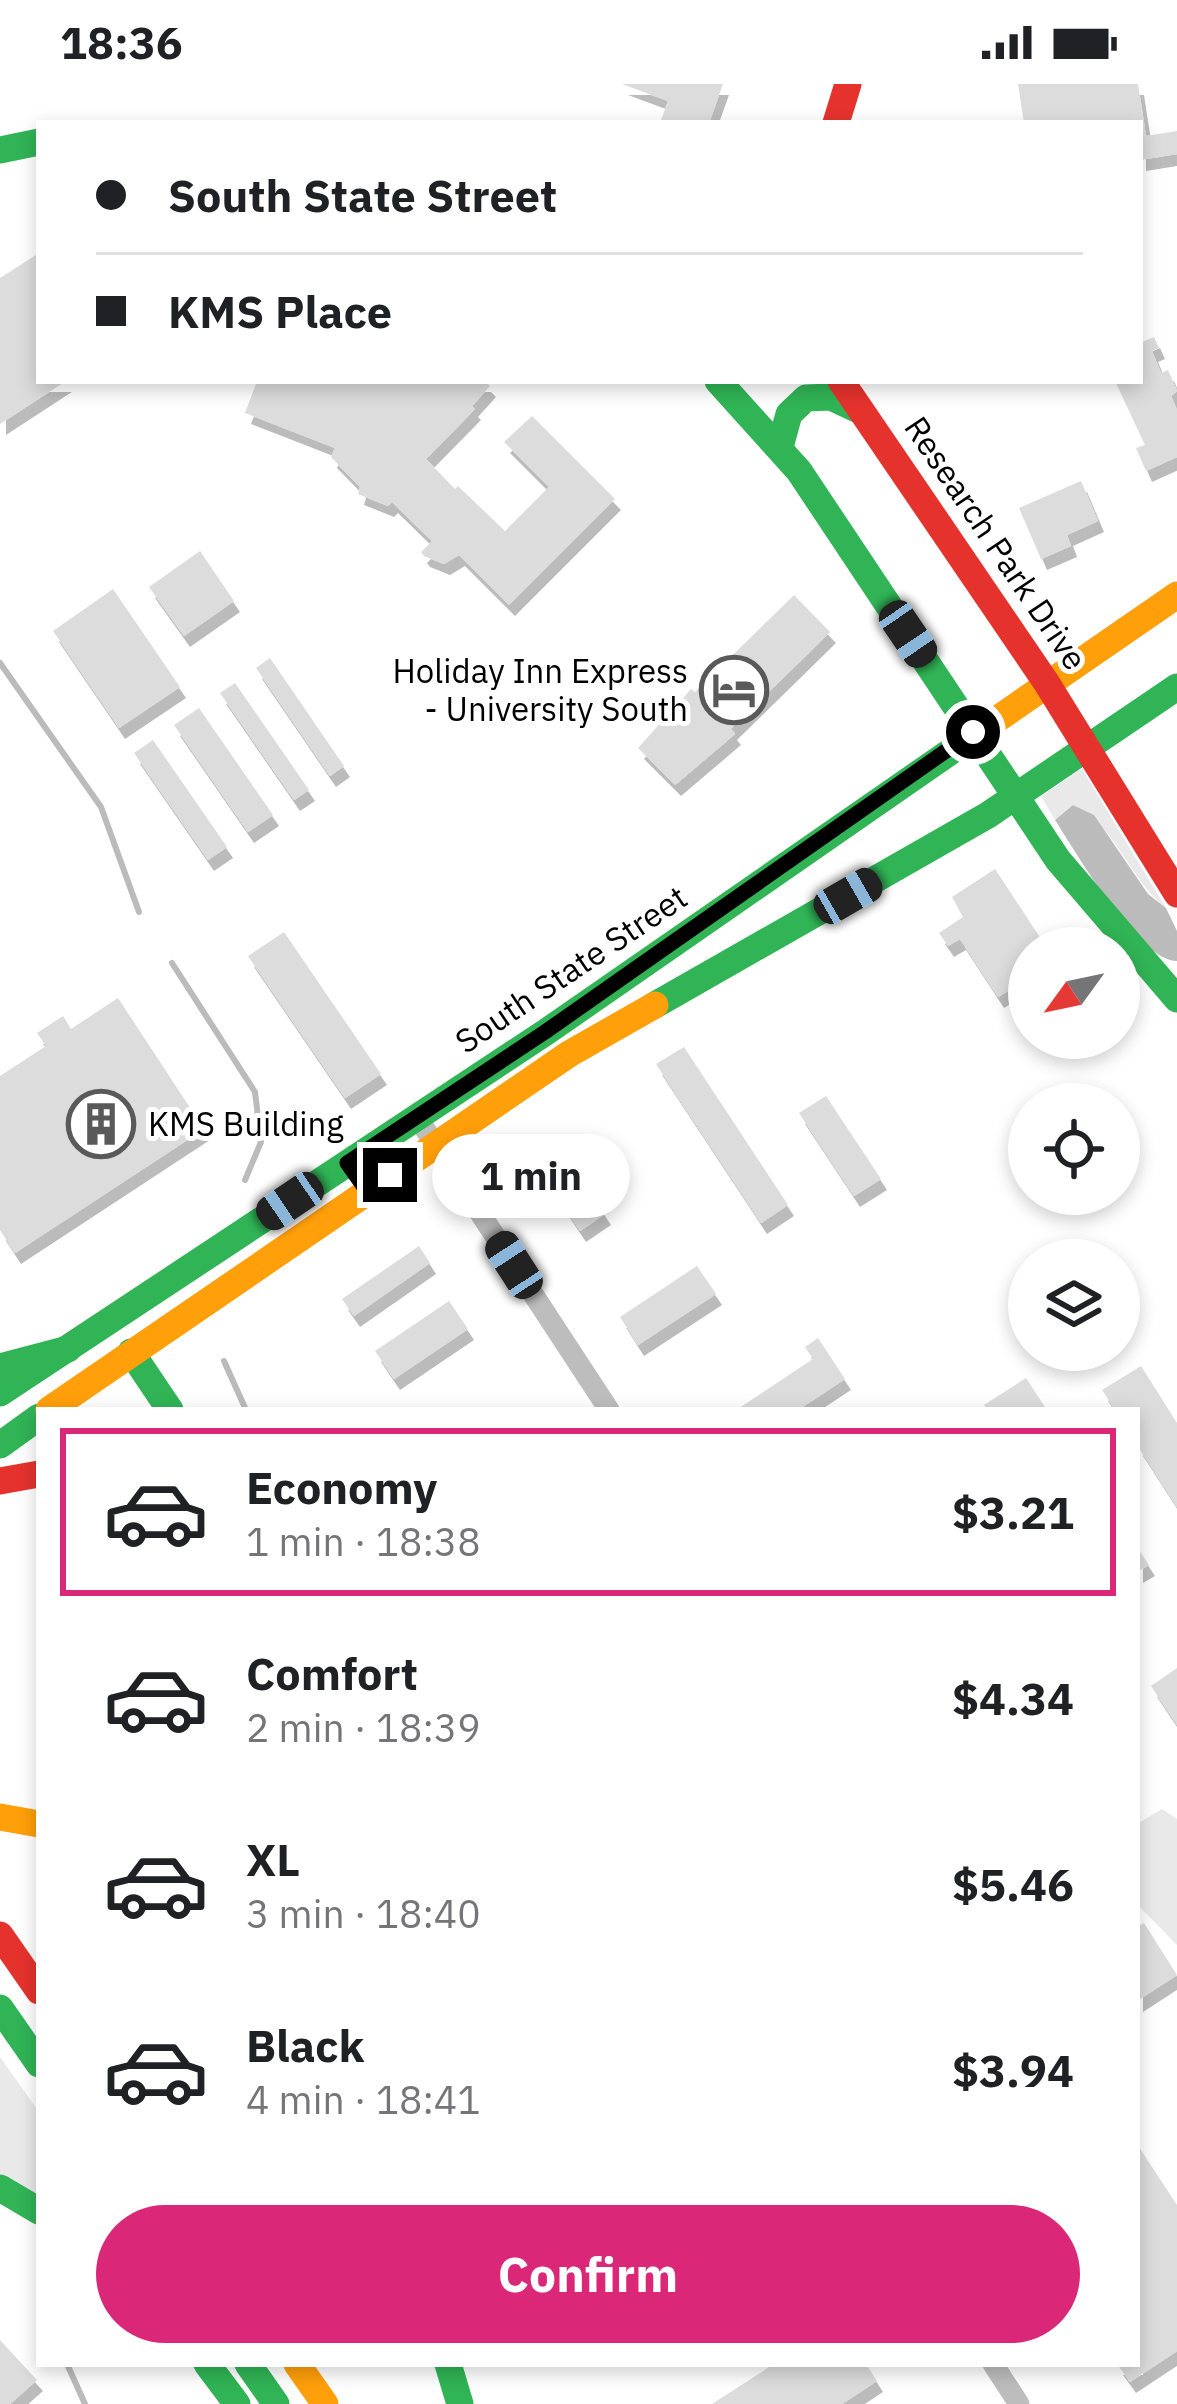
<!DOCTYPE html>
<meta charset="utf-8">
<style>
body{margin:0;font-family:"IBM Plex Sans",sans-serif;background:#f6f6f6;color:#202124;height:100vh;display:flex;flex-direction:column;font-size:45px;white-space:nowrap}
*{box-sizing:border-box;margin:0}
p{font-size:39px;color:#757577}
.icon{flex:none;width:66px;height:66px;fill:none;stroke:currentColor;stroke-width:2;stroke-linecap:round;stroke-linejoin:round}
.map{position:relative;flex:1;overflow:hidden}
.sheet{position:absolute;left:36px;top:1323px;width:1104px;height:960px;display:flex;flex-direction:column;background:#fff;border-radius:0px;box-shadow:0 6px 18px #0003}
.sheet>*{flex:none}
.banner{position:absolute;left:36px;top:36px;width:1107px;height:264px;border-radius:0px;box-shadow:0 6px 18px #0003;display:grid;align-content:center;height:264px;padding:0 60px;background:#fff}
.needle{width:78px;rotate:237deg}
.controls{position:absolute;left:1008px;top:843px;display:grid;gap:24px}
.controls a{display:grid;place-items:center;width:132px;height:132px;border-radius:50%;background:#fff;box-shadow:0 6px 18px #0003;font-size:60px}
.end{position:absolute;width:54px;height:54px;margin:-27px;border:15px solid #000;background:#fff;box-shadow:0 0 0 6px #fff}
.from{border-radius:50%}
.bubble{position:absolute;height:84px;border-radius:42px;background:#fff;box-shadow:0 6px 18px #0003;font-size:39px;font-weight:700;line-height:84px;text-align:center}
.car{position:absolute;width:36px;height:72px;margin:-36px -18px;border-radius:15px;box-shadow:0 0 9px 3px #0007;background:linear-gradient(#222 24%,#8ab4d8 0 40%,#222 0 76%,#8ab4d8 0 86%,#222 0)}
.banner b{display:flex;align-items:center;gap:42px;height:114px;font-size:45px}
.banner b+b{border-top:3px solid #e0e0e0}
.banner i{width:30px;height:30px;background:#202124}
ul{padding:21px 0 0;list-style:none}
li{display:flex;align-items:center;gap:36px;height:168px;margin:0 24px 18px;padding:0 36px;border:6px solid transparent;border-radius:0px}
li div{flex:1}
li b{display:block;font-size:45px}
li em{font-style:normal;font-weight:700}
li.on{border-color:#db2777}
li>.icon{width:108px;height:108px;stroke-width:1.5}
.action{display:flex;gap:24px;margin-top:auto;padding:24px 60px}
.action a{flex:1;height:138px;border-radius:72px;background:#db2777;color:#fff;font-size:48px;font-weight:700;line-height:138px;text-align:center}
.status{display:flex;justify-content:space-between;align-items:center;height:84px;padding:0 60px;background:#fff;direction:ltr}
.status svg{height:33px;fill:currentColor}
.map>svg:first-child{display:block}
.green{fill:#e9e9e9}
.water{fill:#bbb}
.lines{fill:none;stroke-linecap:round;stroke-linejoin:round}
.stream{stroke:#bbb;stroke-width:6}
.building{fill:#dcdcdc;filter:url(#shadow)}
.street{stroke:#bdbdbd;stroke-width:21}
.fast{stroke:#30b455;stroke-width:27}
.slow{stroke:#ff9f0a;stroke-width:27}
.jam{stroke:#e5322d;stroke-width:27}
.route{stroke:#000;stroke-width:15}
.labels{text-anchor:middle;stroke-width:10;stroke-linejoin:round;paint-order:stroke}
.street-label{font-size:33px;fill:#000;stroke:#fff}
.poi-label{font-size:33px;fill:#000;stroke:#fff;text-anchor:end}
</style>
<div class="status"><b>18:36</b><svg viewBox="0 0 49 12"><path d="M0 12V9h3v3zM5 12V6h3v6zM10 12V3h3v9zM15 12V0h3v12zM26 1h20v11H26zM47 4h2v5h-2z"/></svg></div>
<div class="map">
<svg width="1177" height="2320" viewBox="0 0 1177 2320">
<defs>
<filter id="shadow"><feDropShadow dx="6" dy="11" stdDeviation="0" flood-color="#0004"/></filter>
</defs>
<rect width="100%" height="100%" fill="#fff"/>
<g class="green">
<path d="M1082,685L1166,824C1129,795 1116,741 1073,721L1055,736L1041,712Z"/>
<polygon points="1162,1725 1177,1735 1177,1861 1137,1820 1137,1740"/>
<polygon points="0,1973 39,2028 39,2123 0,2103"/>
</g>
<path class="water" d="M1073,721L1094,731L1148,810L1166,824L1177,847V877C1138,877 1076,768 1055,736Z"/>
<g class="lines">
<g class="stream">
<polyline points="0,579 101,723 139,828"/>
<polyline points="172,879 255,1008 261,1058 245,1096"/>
<polyline points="224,1277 246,1326"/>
<polyline points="67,2280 85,2320"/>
</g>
</g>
<g class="building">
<polygon points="622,0 723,0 709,39 660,39 668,17"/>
<polygon points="1018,0 1138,0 1146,52 1177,47 1177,70 1140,76 1140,39 1024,39"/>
<polygon points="39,169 39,297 66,297 0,340 0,194"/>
<polygon points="1154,253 1159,264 1152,267 1161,289 1168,286 1177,307 1171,312 1177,326 1177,373 1146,387 1136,364 1145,361 1115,297 1140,297 1140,259"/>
<polygon points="257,297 485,297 490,302 472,322 475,325 426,375 455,405 458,402 505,447 549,403 504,358 532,332 615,415 509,521 459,471 444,480 424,472 421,468 432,457 392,418 388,422 358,410 360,403 331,373 335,364 245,329"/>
<polygon points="1081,397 1098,437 1067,451 1071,462 1041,475 1019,424"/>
<polygon points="200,467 234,517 184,552 149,503"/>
<polygon points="113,505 180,603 119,644 53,547"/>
<polygon points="794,511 830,548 731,645 735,650 675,701 638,664 691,605 695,608"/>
<polygon points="270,574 344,682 330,692 256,584"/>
<polygon points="235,599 309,706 294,716 220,609"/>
<polygon points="199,624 273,731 248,748 174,641"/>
<polygon points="153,656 227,763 208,776 134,669"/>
<polygon points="995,785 1047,864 1029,864 1029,918 1018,901 998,913 960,855 948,862 939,849 963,833 952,813"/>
<polygon points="284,848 381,990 345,1014 248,872"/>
<polygon points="118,914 204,1045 15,1169 0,1146 0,992 46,962 37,949 63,932 71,945"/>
<polygon points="684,963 788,1121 761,1139 656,980"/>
<polygon points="826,1012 881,1095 854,1112 799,1029"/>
<polygon points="553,1051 605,1130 580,1147 527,1068"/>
<polygon points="419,1162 430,1179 354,1232 342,1215"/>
<polygon points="697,1182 716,1210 638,1261 620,1233"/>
<polygon points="449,1217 468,1245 394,1295 375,1267"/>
<polygon points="818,1254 845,1295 798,1326 736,1326 813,1275 805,1263"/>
<polygon points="1141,1282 1177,1339 1177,1423 1137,1361 1137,1326 1115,1326 1102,1306"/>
<polygon points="1026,1294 1047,1326 987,1326 984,1321"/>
<polygon points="1137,1463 1149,1481 1137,1488"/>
<polygon points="1177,1584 1177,1641 1151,1602"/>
<polygon points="1144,1839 1177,1891 1137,1917 1137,1843"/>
<polygon points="1137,2060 1177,2121 1177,2267 1130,2298 1117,2280 1137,2280"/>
<polygon points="0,2256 37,2296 10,2320 0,2320"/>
<polygon points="774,2280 866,2280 877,2297 842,2320 712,2320"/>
</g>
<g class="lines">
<g class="street">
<polyline points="417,1033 609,1326"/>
<polyline points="993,2280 1019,2320"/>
</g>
<g class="fast">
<polyline points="0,66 39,58"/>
<polyline points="718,297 799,387 1058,776 1177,915"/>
<polyline points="780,363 789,330 806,314 831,313 861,327"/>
<polyline points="655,921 988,731 1177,603"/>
<polyline points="131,1268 170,1326"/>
<polyline points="0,1283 68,1265"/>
<polyline points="0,1309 546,948 996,636"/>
<polyline points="0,1361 39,1333"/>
<polyline points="0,1924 39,1980"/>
<polyline points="0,2104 39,2127"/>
<polyline points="207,2280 237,2320"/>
<polyline points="248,2280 276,2320"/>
<polyline points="448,2280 460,2320"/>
</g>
<g class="slow">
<polyline points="996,636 1177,511"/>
<polyline points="49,1326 569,970 655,921"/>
<polyline points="0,1733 39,1740"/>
<polyline points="297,2280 325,2320"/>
</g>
<g class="jam">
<polyline points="836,39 848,0"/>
<polyline points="841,297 1046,598 1177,810"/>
<polyline points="0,1397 39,1390"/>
<polyline points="0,1851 39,1907"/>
</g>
</g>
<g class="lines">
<polyline class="route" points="390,1091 366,1106 347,1079 545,948 973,648"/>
</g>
<defs>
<g id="hotel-ring" transform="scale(3.45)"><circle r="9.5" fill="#fff" stroke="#595959" stroke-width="1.5"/><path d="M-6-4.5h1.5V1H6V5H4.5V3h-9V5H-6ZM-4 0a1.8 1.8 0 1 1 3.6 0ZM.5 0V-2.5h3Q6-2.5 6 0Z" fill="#595959"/></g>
<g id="building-ring" transform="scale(3.45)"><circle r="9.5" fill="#fff" stroke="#595959" stroke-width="1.5"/><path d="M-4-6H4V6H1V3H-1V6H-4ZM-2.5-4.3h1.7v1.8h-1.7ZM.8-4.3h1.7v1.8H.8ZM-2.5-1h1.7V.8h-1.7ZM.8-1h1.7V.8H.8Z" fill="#595959"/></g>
</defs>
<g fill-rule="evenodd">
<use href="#hotel-ring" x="734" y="606"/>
<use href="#building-ring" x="101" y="1040"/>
</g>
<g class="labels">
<g class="street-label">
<text transform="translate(996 459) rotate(56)" y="12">Research Park Drive</text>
<text transform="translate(571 885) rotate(-34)" y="12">South State Street</text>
</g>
<g class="poi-label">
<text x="688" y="599">Holiday Inn Express<tspan x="688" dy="38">- University South</tspan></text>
<text x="148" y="1052" text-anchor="start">KMS Building</text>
</g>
</g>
</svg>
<div class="controls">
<a><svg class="needle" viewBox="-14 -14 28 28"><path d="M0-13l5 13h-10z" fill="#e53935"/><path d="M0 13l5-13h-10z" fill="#757577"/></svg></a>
<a><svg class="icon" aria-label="locate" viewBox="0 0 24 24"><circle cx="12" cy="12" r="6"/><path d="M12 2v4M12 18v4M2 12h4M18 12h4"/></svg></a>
<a><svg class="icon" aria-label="layers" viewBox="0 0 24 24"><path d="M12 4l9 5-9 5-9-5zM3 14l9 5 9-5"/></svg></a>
</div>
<i class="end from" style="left:973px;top:648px"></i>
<i class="end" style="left:390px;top:1091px"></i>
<div class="bubble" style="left:432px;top:1050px;width:198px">1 min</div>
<i class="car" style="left:908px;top:550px;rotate:146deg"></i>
<i class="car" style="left:848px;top:812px;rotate:60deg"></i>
<i class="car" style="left:290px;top:1117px;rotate:236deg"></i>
<i class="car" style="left:514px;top:1181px;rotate:327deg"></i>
<div class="banner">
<b><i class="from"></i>South State Street</b>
<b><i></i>KMS Place</b>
</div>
<section class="sheet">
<ul>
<li class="on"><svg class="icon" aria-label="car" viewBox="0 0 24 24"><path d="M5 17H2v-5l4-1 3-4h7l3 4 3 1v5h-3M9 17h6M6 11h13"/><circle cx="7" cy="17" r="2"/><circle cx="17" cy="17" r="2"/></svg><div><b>Economy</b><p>1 min · 18:38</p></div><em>$3.21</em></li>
<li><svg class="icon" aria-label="car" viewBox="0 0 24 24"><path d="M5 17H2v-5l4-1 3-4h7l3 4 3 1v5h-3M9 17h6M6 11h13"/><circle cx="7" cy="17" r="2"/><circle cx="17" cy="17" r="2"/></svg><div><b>Comfort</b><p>2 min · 18:39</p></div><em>$4.34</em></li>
<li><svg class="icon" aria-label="car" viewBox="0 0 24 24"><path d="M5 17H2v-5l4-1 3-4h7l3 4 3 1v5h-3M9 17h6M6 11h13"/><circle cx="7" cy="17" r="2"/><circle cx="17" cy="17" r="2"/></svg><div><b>XL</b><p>3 min · 18:40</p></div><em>$5.46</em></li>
<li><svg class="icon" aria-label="car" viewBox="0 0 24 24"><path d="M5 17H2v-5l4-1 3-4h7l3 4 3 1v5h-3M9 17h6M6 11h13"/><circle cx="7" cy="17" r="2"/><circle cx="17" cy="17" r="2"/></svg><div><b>Black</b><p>4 min · 18:41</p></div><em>$3.94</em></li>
</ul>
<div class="action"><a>Confirm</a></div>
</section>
</div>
